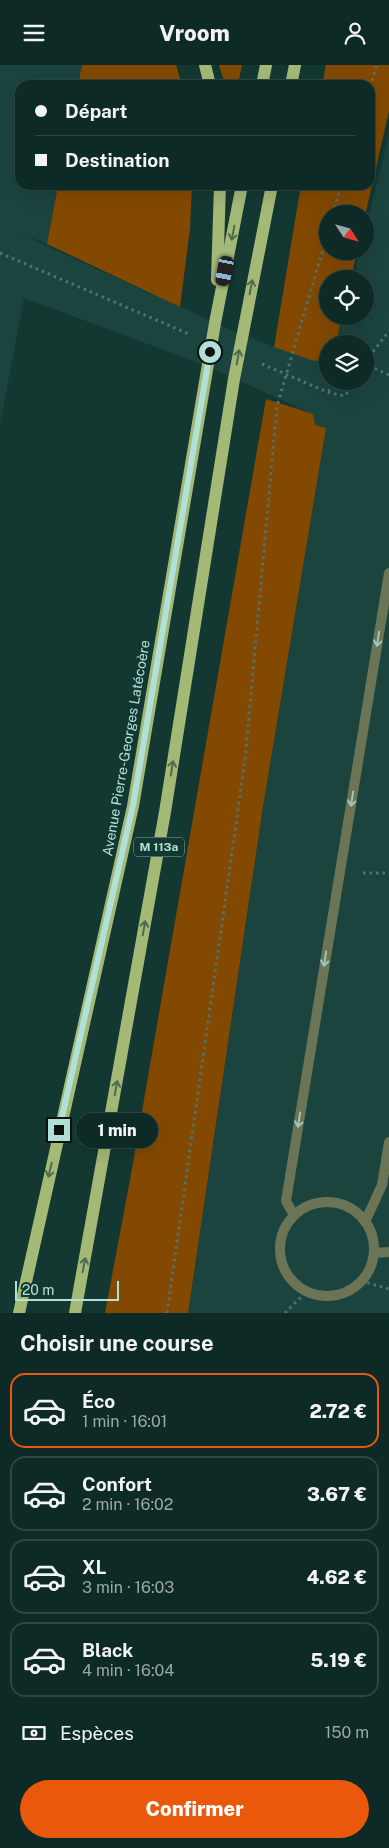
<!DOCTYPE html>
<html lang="fr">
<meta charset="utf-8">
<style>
body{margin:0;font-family:"Public Sans",sans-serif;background:#1c3632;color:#f1f3f6;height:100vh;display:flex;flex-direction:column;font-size:19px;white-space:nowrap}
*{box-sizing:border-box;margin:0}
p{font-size:16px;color:#9ba7a7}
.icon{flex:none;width:28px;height:28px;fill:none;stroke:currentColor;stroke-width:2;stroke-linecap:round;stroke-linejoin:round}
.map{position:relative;height:1248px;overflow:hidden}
.drawer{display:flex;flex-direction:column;background:#0e2a26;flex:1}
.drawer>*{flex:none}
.hud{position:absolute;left:15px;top:15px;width:360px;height:110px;border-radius:15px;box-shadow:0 5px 20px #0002,0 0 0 1px #2e4643;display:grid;align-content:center;height:110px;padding:0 20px;background:#0e2a26}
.needle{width:32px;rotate:126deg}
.controls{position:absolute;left:319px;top:140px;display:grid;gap:10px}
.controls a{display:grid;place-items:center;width:55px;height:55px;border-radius:50%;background:#0e2a26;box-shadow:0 5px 20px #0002,0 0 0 1px #2e4643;font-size:25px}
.scale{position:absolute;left:15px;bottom:12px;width:104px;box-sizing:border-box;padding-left:5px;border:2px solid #afe1d8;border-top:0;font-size:14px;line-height:18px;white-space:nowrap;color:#afe1d8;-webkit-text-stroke:4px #133832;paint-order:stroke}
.end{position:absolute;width:22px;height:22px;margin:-11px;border:6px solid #afe1d8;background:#111;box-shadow:0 0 0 2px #111}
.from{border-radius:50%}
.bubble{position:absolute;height:35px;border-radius:18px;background:#0e2a26;box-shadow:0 5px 20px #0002,0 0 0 1px #2e4643;font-size:16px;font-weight:800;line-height:35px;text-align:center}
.car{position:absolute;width:15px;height:30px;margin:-15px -8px;border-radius:6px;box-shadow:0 0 4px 1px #0007;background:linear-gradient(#222 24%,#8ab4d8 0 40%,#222 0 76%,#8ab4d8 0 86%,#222 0)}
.hud b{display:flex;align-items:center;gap:18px;height:48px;font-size:19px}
.hud b+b{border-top:1px solid #2e4643}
.hud i{width:12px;height:12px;background:#f1f3f6}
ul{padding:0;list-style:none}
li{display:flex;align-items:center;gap:15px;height:75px;margin:0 10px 8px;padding:0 10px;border:2px solid #2e4643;border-radius:15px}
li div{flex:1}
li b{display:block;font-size:19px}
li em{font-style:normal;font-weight:800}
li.active{border-color:#ea580c}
li>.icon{width:45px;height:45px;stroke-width:1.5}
h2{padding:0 20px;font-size:22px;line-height:60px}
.pay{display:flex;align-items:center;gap:12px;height:55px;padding:0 20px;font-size:19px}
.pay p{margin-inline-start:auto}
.button{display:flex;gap:10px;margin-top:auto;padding:10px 20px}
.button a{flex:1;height:58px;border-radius:30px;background:#ea580c;color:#fff;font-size:20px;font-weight:800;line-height:58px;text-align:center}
header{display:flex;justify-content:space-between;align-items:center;height:65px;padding:0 20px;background:#0e2a26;font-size:22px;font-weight:800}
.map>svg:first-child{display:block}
.built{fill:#1b443e}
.green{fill:#834900}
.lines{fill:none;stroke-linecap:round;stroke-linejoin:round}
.path{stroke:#4c766f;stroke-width:3;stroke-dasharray:2.5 4;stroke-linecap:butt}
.street{stroke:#6b7556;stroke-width:10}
.primary{stroke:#a5b977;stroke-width:12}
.oneway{stroke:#4d6c4e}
.oneway2{stroke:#9ec6b8}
.route{stroke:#afe1d8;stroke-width:6}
.labels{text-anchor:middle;stroke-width:5;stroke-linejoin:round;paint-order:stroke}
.shield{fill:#133832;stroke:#80aea6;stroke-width:1}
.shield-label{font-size:12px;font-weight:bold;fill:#afe1d8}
.street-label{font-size:14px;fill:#afe1d8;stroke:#133832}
</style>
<header><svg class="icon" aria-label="menu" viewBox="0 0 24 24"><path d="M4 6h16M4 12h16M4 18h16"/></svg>Vroom<svg class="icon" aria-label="person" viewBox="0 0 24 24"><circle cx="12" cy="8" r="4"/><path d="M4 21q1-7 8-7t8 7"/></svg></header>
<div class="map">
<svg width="389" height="1248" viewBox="0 0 389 1248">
<rect width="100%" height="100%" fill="#133832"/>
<polygon class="built" points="0,0 82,0 78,20 20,20 20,120 58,120 47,179 16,167 242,270 314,296 327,294 328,316 365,316 365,279 336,279 343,251 365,251 365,214 353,214 360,186 365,186 365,166 389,71 389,1248 188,1248 262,748 326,364 315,360 312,349 207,301 24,233 0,359"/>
<g class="green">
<polygon points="82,0 176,0 182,20 78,20"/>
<polygon points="219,0 242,0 238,20 225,20"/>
<polygon points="326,0 389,0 389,46 365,151 365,149 328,149 328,186 357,186 351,214 328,214 328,251 342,251 336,279 328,279 327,294 314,296 274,282 301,120 370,120 370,20 322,20"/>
<polygon points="58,120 192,120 190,163 180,242 47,179"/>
<polygon points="266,334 313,349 315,360 326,363 262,748 188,1248 105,1248 130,1115"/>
</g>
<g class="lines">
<g class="path">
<polyline points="370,22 377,0"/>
<polyline points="333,149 341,120"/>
<polyline points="0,188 189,269"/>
<polyline points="365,297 389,266"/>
<polyline points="262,299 327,327 344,331 360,316"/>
<polyline points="365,311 374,303 389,310"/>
<polyline points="328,326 345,316"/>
<polyline points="363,808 389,808"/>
<polyline points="361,1216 389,1224"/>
<polyline points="167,1248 245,695 277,341 328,167"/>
<polyline points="285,1248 306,1227"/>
</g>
<g class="street">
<circle cx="327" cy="1184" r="47"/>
<polyline points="294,1150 286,1136 389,508"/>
<polyline points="365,1157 382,1120 389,1077"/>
<polyline points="374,1188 389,1187"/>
</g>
<g class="primary">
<polyline points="205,0 210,20"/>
<polyline points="262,20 266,0"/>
<polyline points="291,20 295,0"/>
<polyline points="217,215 220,120"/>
<polyline points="19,1248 133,741 215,258 242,120"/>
<polyline points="75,1248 165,747 234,314 272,120"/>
</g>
</g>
<defs><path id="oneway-shaft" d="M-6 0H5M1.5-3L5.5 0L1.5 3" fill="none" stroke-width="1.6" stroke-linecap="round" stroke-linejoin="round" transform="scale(1.25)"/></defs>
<g class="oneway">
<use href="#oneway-shaft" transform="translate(233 168) rotate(101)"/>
<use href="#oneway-shaft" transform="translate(251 222) rotate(-79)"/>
<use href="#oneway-shaft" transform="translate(238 292) rotate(-80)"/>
<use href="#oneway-shaft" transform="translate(172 703) rotate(-81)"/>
<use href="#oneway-shaft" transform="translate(144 863) rotate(-80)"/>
<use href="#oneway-shaft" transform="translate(116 1023) rotate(-80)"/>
<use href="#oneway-shaft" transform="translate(50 1105) rotate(103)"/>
<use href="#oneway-shaft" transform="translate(84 1200) rotate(-79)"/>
</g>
<g class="oneway2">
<use href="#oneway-shaft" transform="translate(378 574) rotate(99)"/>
<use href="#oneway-shaft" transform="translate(352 734) rotate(99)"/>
<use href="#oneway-shaft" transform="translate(325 894) rotate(99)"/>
<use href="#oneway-shaft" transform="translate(299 1055) rotate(99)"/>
</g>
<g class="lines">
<polyline class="route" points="59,1065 133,740 210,287"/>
</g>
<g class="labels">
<rect class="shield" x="134" y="772.5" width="50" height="19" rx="4"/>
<g class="shield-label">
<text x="159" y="786">M 113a</text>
</g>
<g class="street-label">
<text transform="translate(126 683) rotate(-80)" y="5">Avenue Pierre-Georges Latécoère</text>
</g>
</g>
</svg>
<div class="controls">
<a><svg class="needle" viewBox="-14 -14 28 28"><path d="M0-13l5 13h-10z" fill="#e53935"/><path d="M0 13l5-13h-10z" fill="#9ba7a7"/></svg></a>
<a><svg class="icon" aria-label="locate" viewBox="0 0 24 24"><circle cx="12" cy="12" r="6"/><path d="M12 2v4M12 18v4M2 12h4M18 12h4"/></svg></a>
<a><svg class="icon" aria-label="layers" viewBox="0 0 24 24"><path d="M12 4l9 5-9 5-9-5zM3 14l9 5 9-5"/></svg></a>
</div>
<div class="scale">20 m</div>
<i class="end from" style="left:210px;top:287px"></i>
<i class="end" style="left:59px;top:1065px"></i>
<div class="bubble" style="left:76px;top:1048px;width:82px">1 min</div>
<i class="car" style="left:225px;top:206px;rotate:191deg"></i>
<div class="hud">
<b><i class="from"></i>Départ</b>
<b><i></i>Destination</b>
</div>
</div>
<section class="drawer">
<h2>Choisir une course</h2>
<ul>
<li class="active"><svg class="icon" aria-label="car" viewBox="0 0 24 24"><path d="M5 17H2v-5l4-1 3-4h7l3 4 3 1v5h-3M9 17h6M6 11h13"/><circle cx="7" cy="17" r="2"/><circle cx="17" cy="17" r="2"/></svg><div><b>Éco</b><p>1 min · 16:01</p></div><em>2.72 €</em></li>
<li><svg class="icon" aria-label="car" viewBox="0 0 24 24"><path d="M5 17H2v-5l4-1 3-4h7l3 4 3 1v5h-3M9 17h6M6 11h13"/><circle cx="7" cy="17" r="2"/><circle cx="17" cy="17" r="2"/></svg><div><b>Confort</b><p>2 min · 16:02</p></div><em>3.67 €</em></li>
<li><svg class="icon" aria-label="car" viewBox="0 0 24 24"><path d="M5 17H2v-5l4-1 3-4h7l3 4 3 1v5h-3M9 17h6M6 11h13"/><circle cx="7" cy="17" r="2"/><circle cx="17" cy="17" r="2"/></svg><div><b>XL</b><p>3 min · 16:03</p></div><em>4.62 €</em></li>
<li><svg class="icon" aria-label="car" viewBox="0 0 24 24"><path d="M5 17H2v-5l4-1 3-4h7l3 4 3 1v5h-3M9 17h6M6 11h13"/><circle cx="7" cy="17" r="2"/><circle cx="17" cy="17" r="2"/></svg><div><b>Black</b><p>4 min · 16:04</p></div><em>5.19 €</em></li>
</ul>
<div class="pay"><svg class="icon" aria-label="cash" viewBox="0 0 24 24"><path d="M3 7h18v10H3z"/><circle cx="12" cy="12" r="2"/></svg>Espèces<p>150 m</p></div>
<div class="button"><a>Confirmer</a></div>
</section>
